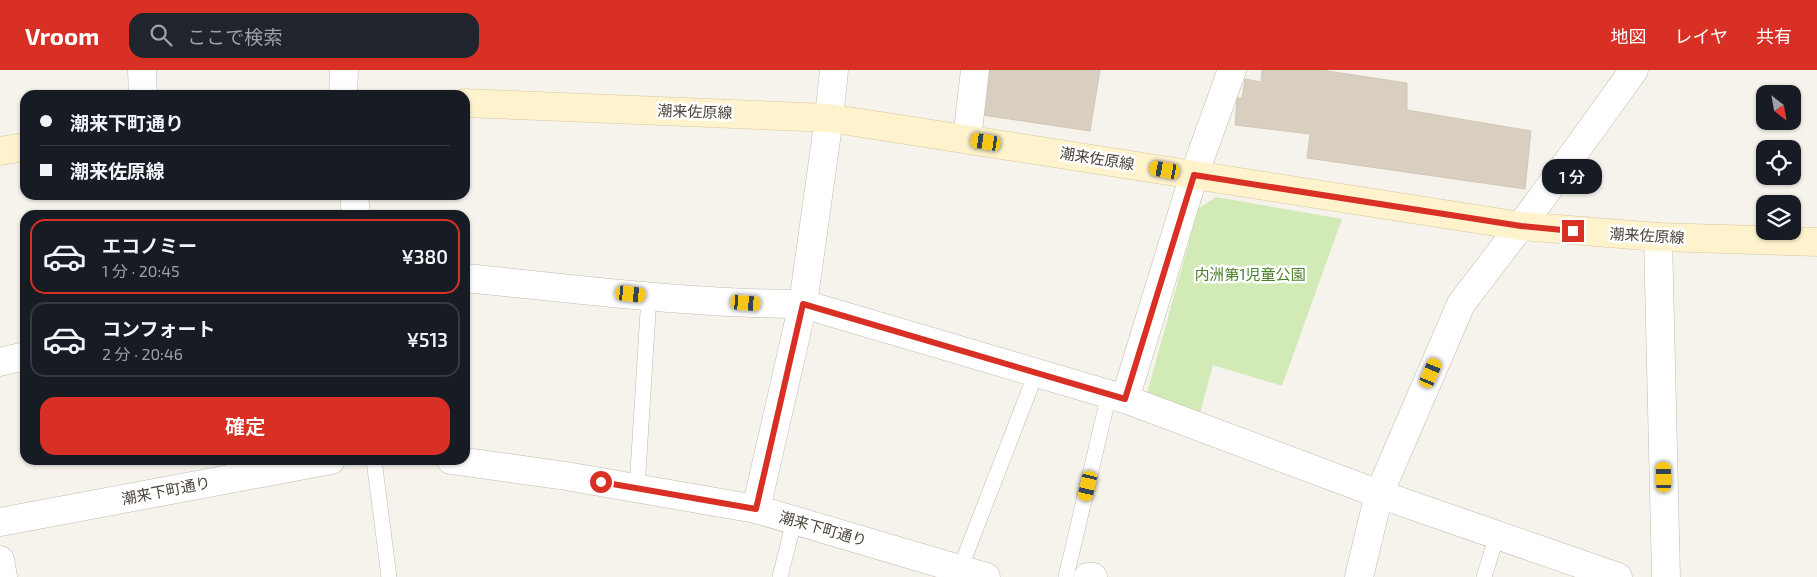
<!DOCTYPE html>
<html lang="ja">
<meta charset="utf-8">
<style>
body{margin:0;font-family:"Exo 2","Noto Sans JP",sans-serif;background:#20242c;color:#f1f3f6;height:100vh;display:flex;flex-direction:column;font-size:19px;white-space:nowrap}
*{box-sizing:border-box;margin:0}
p{font-size:16px;color:#9ea1a6}
.icon{flex:none;width:28px;height:28px;fill:none;stroke:currentColor;stroke-width:2;stroke-linecap:round;stroke-linejoin:round}
.map{position:relative;flex:1;overflow:hidden}
.details{position:absolute;left:20px;top:140px;width:450px;height:255px;display:flex;flex-direction:column;background:#171b24;border-radius:15px;box-shadow:0 1px 4px #0004}
.details>*{flex:none}
.banner{position:absolute;left:20px;top:20px;width:450px;height:110px;border-radius:15px;box-shadow:0 1px 4px #0004;display:grid;align-content:center;height:110px;padding:0 20px;background:#171b24}
.needle{width:32px;rotate:149deg}
.buttons{position:absolute;left:1756px;top:15px;display:grid;gap:10px}
.buttons a{display:grid;place-items:center;width:45px;height:45px;border-radius:10px;background:#171b24;box-shadow:0 1px 4px #0004;font-size:25px}
.end{position:absolute;width:22px;height:22px;margin:-11px;border:6px solid #d93025;background:#fff;box-shadow:0 0 0 2px #fff}
.from{border-radius:50%}
.bubble{position:absolute;height:35px;border-radius:15px;background:#171b24;box-shadow:0 1px 4px #0004;font-size:16px;font-weight:600;line-height:35px;text-align:center}
.car{position:absolute;width:15px;height:30px;margin:-15px -8px;border-radius:6px;box-shadow:0 0 4px 1px #0007;background:linear-gradient(#f5c518 24%,#345 0 40%,#f5c518 0 76%,#345 0 86%,#f5c518 0)}
.banner b{display:flex;align-items:center;gap:18px;height:48px;font-size:19px}
.banner b+b{border-top:1px solid #363941}
.banner i{width:12px;height:12px;background:#f1f3f6}
ul{padding:9px 0 0;list-style:none}
li{display:flex;align-items:center;gap:15px;height:75px;margin:0 10px 8px;padding:0 10px;border:2px solid #363941;border-radius:15px}
li div{flex:1}
li b{display:block;font-size:19px}
li em{font-style:normal;font-weight:600}
li.on{border-color:#d93025}
li>.icon{width:45px;height:45px;stroke-width:1.5}
.action{display:flex;gap:10px;margin-top:auto;padding:10px 20px}
.action a{flex:1;height:58px;border-radius:15px;background:#d93025;color:#fff;font-size:20px;font-weight:600;line-height:58px;text-align:center}
header{display:flex;align-items:center;gap:30px;box-sizing:border-box;height:70px;padding:0 25px;background:#d93025;color:#fff}
header strong{font-size:24px}
nav{display:flex;gap:28px;margin-inline-start:auto;font-size:18px}
.search{width:350px;height:45px;background:#20242c;display:flex;align-items:center;gap:12px;box-sizing:border-box;padding:0 18px;border-radius:15px;color:#9ea1a6;font-size:19px}
.map>svg:first-child{display:block}
.green{fill:#d2eab5}
.building{fill:#d8cfc1;stroke:#d3c7b4}
.lines{fill:none;stroke-linecap:round;stroke-linejoin:round}
.service-casing{stroke:#c2bbae;stroke-width:16}
.minor-casing{stroke:#c2bbae;stroke-width:29}
.secondary-casing{stroke:#d6c79b;stroke-width:29}
.service{stroke:#fff;stroke-width:15}
.minor{stroke:#fff;stroke-width:28}
.secondary{stroke:#fff3cd;stroke-width:28}
.route{stroke:#d93025;stroke-width:6}
.labels{text-anchor:middle;stroke-width:5;stroke-linejoin:round;paint-order:stroke}
.street-label{font-size:15px;fill:#4b4439;stroke:#fff}
.park-label{font-size:15px;fill:#4a7f2a;stroke:#fff}
</style>
<header>
<strong>Vroom</strong>
<div class="search"><svg class="icon" aria-label="search" viewBox="0 0 24 24"><circle cx="10" cy="10" r="6"/><path d="M15 15l6 6"/></svg>ここで検索</div>
<nav><a>地図</a><a>レイヤ</a><a>共有</a></nav>
</header>
<div class="map">
<svg width="1817" height="507" viewBox="0 0 1817 507">
<rect width="100%" height="100%" fill="#f6f3ec"/>
<polygon class="green" points="1216,127 1342,149 1282,316 1213,295 1200,343 1146,327 1198,139"/>
<g class="building">
<polygon points="989,0 1100,0 1090,61 982,45"/>
<polygon points="1262,0 1321,0 1407,13 1407,40 1531,61 1525,119 1307,88 1310,64 1235,55 1237,28 1242,28 1245,9 1261,12"/>
</g>
<g class="lines">
<g class="service-casing">
<g id="service">
<polyline points="374,390 389,507"/>
<polyline points="637,418 649,226"/>
<polyline points="960,499 1036,303"/>
<polyline points="780,507 794,451"/>
<polyline points="1066,507 1109,324"/>
<polyline points="1484,507 1497,465"/>
</g>
</g>
<g class="minor-casing">
<g id="minor">
<polyline points="142,0 143,25"/>
<polyline points="343,25 344,0"/>
<polyline points="967,69 975,0"/>
<polyline points="354,125 356,145"/>
<polyline points="1658,167 1666,507"/>
<path d="M465,208C577,219 690,234 803,234L1125,329L1379,424L1618,507"/>
<polyline points="0,292 25,286"/>
<polyline points="1125,329 1194,105 1232,0"/>
<polyline points="451,390 566,406 756,439 986,507"/>
<polyline points="756,439 803,234 829,48 834,0"/>
<polyline points="0,452 331,390"/>
<polyline points="0,490 3,507"/>
<polyline points="1088,507 1093,507"/>
<polyline points="1359,507 1379,424 1461,234 1538,133 1634,0"/>
</g>
</g>
<g class="secondary-casing">
<g id="secondary">
<polyline points="465,33 829,48 1521,156 1658,167 1817,172"/>
<polyline points="0,81 25,77"/>
</g>
</g>
<use href="#service" class="service"/>
<use href="#minor" class="minor"/>
<use href="#secondary" class="secondary"/>
</g>
<g class="lines">
<polyline class="route" points="601,412 756,439 803,234 1125,329 1194,105 1521,156 1573,161"/>
</g>
<g class="labels">
<g class="street-label">
<text transform="translate(695 42) rotate(2)" y="5">潮来佐原線</text>
<text transform="translate(1097 89) rotate(9)" y="5">潮来佐原線</text>
<text transform="translate(1647 166) rotate(3)" y="5">潮来佐原線</text>
<text transform="translate(166 421) rotate(-11)" y="5">潮来下町通り</text>
<text transform="translate(823 459) rotate(16)" y="5">潮来下町通り</text>
</g>
<g class="park-label">
<text x="1250" y="210">内洲第1児童公園</text>
</g>
</g>
</svg>
<div class="buttons">
<a><svg class="needle" viewBox="-14 -14 28 28"><path d="M0-13l5 13h-10z" fill="#e53935"/><path d="M0 13l5-13h-10z" fill="#9ea1a6"/></svg></a>
<a><svg class="icon" aria-label="locate" viewBox="0 0 24 24"><circle cx="12" cy="12" r="6"/><path d="M12 2v4M12 18v4M2 12h4M18 12h4"/></svg></a>
<a><svg class="icon" aria-label="layers" viewBox="0 0 24 24"><path d="M12 4l9 5-9 5-9-5zM3 14l9 5 9-5"/></svg></a>
</div>
<i class="end from" style="left:601px;top:412px"></i>
<i class="end" style="left:1573px;top:161px"></i>
<div class="bubble" style="left:1542px;top:89px;width:60px">1 分</div>
<i class="car" style="left:986px;top:72px;rotate:279deg"></i>
<i class="car" style="left:1165px;top:100px;rotate:280deg"></i>
<i class="car" style="left:631px;top:224px;rotate:96deg"></i>
<i class="car" style="left:746px;top:233px;rotate:94deg"></i>
<i class="car" style="left:1431px;top:303px;rotate:23deg"></i>
<i class="car" style="left:1664px;top:407px;rotate:359deg"></i>
<i class="car" style="left:1088px;top:416px;rotate:193deg"></i>
<div class="banner">
<b><i class="from"></i>潮来下町通り</b>
<b><i></i>潮来佐原線</b>
</div>
<section class="details">
<ul>
<li class="on"><svg class="icon" aria-label="car" viewBox="0 0 24 24"><path d="M5 17H2v-5l4-1 3-4h7l3 4 3 1v5h-3M9 17h6M6 11h13"/><circle cx="7" cy="17" r="2"/><circle cx="17" cy="17" r="2"/></svg><div><b>エコノミー</b><p>1 分 · 20:45</p></div><em>¥380</em></li>
<li><svg class="icon" aria-label="car" viewBox="0 0 24 24"><path d="M5 17H2v-5l4-1 3-4h7l3 4 3 1v5h-3M9 17h6M6 11h13"/><circle cx="7" cy="17" r="2"/><circle cx="17" cy="17" r="2"/></svg><div><b>コンフォート</b><p>2 分 · 20:46</p></div><em>¥513</em></li>
</ul>
<div class="action"><a>確定</a></div>
</section>
</div>
